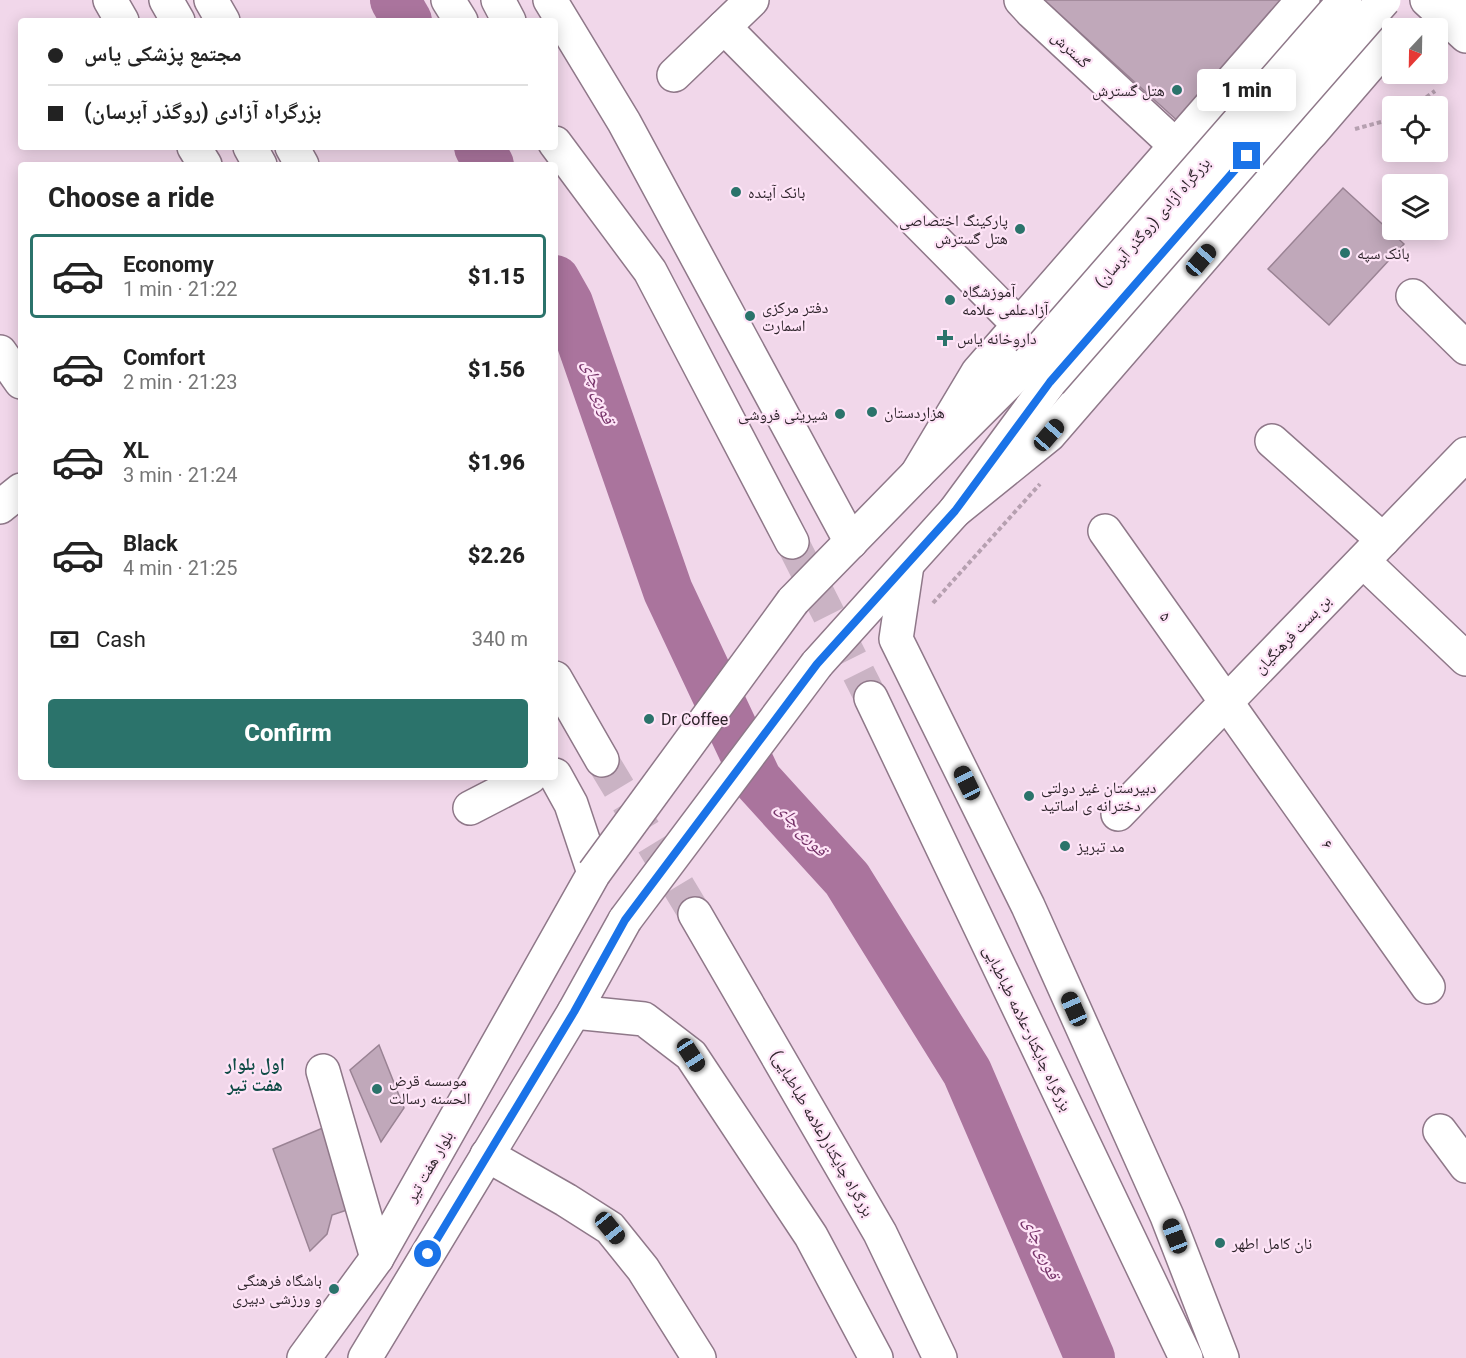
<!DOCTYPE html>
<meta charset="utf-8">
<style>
body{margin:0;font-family:Roboto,"Noto Naskh Arabic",sans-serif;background:#f6f6f6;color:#222;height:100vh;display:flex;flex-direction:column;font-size:22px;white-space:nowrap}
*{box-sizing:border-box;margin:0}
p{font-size:20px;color:#767676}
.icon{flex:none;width:33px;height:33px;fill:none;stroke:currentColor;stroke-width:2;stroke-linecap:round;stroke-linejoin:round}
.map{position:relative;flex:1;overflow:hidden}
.drawer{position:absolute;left:18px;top:162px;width:540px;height:618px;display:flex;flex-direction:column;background:#fff;border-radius:6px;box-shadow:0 3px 15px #0003}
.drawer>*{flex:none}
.top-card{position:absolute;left:18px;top:18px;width:540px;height:132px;border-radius:6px;box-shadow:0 3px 15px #0003;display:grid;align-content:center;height:132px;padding:0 30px;background:#fff}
.needle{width:39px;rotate:202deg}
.buttons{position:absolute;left:1382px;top:18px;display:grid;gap:12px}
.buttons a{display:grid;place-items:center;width:66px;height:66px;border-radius:6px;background:#fff;box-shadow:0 3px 15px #0003;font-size:30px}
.end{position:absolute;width:27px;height:27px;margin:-14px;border:8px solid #1a73e8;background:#fff;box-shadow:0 0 0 3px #fff}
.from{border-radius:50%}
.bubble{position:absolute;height:42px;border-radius:6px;background:#fff;box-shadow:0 3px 15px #0003;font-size:20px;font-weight:800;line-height:42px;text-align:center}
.car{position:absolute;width:18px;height:36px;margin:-18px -9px;border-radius:8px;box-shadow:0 0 4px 2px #0007;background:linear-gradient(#222 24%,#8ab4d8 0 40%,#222 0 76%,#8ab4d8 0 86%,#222 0)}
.top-card b{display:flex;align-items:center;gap:21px;height:57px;font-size:22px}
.top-card b+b{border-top:2px solid #e0e0e0}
.top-card i{width:15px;height:15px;background:#222}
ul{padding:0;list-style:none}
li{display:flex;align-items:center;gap:18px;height:84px;margin:0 12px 9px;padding:0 18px;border:3px solid transparent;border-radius:6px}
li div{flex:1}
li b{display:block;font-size:22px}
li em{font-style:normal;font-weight:800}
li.current{border-color:#2b736b}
li>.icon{width:54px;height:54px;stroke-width:1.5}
h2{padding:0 30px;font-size:27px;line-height:72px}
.pay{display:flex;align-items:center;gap:15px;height:66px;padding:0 30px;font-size:22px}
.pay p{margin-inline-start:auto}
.cta{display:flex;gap:12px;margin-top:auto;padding:12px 30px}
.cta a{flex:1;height:69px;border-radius:6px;background:#2b736b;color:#fff;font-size:24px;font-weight:800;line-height:69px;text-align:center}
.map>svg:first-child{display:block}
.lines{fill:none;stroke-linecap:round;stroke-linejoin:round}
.river{stroke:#aa749d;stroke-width:50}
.building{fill:#c0a8ba;stroke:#9a8394;stroke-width:1.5}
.highway-tunnel{stroke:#cab3c4;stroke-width:33;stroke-dasharray:33 16;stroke-linecap:butt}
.minor-casing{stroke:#8f7889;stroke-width:36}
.major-casing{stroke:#8f7889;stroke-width:36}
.highway-casing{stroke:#8f7889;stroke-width:36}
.path{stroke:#b6a0b0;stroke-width:4;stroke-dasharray:4.5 3;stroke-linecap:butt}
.minor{stroke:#fff;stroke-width:33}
.major{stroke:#fff;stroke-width:33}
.highway{stroke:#fff;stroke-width:33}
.highway-bridge-casing{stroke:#8f7889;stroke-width:36;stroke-linecap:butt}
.highway-bridge{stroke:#fff;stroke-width:33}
.route{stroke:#1a73e8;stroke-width:8}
.poi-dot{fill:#2b736b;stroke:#fee4f7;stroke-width:2}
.labels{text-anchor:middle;stroke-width:4.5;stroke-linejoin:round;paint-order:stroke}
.street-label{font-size:16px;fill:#2d232a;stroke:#fee4f7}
.poi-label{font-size:16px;fill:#2d232a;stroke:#fee4f7;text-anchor:start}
.water-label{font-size:18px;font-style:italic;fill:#77346a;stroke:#fee4f7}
.neighbourhood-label{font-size:18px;font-weight:bold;fill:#0e4b45;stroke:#fee4f7}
</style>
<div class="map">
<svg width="1466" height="1358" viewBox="0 0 1466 1358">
<rect width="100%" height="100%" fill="#f1d7ea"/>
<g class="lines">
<g class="river">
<polyline points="395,0 407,21"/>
<polyline points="479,147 489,165"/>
<polyline points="555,280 568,303 668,591 757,780 847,879 967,1072 1090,1358"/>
</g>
</g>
<g class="building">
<polygon points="1044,0 1291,0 1181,124"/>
<polygon points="1343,188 1404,244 1329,325 1268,269"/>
<polygon points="379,1045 404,1108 381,1142 350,1070"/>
<polygon points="325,1127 347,1210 332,1215 327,1234 310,1251 273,1149"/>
</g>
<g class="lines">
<g class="highway-tunnel">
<polyline points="792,542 871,698"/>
<polyline points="602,760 695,914"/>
</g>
<g class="minor-casing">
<g id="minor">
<polyline points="1021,0 1032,12 1176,146"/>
<polyline points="1427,0 1466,36"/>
<polyline points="724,27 1019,325"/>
<polyline points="674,75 752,0"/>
<polyline points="1413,296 1466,348"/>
<polyline points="0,352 21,382"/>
<polyline points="1272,441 1383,540"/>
<polyline points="0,507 21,490"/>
<polyline points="1105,531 1428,987"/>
<polyline points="1363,561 1466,659"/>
<polyline points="470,808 530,777"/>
<polyline points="1118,814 1466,454"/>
<polyline points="323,1071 377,1258"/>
<polyline points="1440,1131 1466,1166"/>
<polyline points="487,1155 566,1200 610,1228 643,1269 699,1358"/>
</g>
</g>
<g class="major-casing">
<polyline id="major" points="1464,0 1466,1"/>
</g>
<g class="highway-casing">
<g id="highway">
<polyline points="110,0 122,21"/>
<polyline points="166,0 178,21"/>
<polyline points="211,0 223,21"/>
<polyline points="448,0 461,21"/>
<polyline points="498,0 509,21"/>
<polyline points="550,0 624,122 851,542"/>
<polyline points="1311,133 1392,39"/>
<polyline points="555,143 650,271 792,542"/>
<polyline points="194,147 205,165"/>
<polyline points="250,147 260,165"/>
<polyline points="292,147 302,165"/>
<polyline points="917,474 978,372 1303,0"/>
<path d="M955,511L1049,435L1308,136C1312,127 1319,116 1318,106C1315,91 1282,60 1268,58C1258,57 1251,64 1243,69"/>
<polyline points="907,565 896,639 1028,906 1167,1216 1222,1358"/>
<polyline points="793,601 917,474 1029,362"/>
<polyline points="817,664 955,511 1050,382"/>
<polyline points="555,678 602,760"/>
<polyline points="871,698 1186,1358"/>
<polyline points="695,914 880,1233 940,1358"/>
<polyline points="574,1012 644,1019 691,1055 811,1236 876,1358"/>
<polyline points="304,1358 377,1258 594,873 571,804 555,775"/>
<polyline points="365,1358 574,1012 625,920"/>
</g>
</g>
<g class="path">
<polyline points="1414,106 1435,91"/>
<polyline points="1355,129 1392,119"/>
<polyline points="933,603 1040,484"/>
</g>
<use href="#minor" class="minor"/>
<use href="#major" class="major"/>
<use href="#highway" class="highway"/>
<g class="highway-bridge-casing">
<g id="highway-bridge">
<polyline points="1029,362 1345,0"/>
<polyline points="1050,382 1384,0"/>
<polyline points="594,873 793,601"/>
<polyline points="625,920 817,664"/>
</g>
</g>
<use href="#highway-bridge" class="highway-bridge"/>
</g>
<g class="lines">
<polyline class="route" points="428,1254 574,1012 625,920 817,664 955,511 1050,382 1247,156"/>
</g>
<g class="poi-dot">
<circle cx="1177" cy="90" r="6"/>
<circle cx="736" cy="192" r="6"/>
<circle cx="1020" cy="229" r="6"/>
<circle cx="1345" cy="253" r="6"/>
<circle cx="950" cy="300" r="6"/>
<circle cx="750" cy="316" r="6"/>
<path d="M942 329h6v6h6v6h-6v6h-6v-6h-6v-6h6z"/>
<circle cx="872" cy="412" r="6"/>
<circle cx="840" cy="414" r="6"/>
<circle cx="649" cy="719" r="6"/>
<circle cx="1029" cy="796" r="6"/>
<circle cx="1065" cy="846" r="6"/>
<circle cx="377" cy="1089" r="6"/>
<circle cx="1220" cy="1243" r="6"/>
<circle cx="334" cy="1289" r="6"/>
</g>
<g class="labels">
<g class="street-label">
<text transform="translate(1071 49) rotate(43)" y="6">گسترش</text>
<text transform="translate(1152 222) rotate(-49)" y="6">بزرگراه آزادی (روگذر آبرسان)</text>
<text transform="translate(1166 616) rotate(55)" y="6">۵</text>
<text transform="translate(1292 634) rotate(-46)" y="6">بن بست فرهنگیان</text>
<text transform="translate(1328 844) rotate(55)" y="6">۶</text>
<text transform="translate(1028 1028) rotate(64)" y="6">بزرگراه چایکنار-علامه طباطبایی</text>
<text transform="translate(823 1133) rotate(60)" y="6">بزرگراه چایکنار(علامه طباطبایی)</text>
<text transform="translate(429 1166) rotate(-60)" y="6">بلوار هفت تیر</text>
</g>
<g class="poi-label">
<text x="1165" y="96" text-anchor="end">هتل گسترش</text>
<text x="748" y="198">بانک آینده</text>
<text x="1008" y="226" text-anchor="end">پارکینگ اختصاصی<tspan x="1008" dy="18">هتل گسترش</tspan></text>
<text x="1357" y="259">بانک سپه</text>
<text x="962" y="297">آموزشگاه<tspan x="962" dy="18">آزادعلمی علامه</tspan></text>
<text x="762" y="313">دفتر مرکزی<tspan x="762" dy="18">اسمارت</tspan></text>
<text x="957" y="344">داروخانه یاس</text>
<text x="884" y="418">هزاردستان</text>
<text x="828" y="420" text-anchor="end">شیرینی فروشی</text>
<text x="661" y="725">Dr Coffee</text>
<text x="1041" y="793">دبیرستان غیر دولتی<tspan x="1041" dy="18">دخترانه ی اساتید</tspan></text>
<text x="1077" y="852">مد تبریز</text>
<text x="389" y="1086">موسسه قرض<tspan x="389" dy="18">الحسنه رسالت</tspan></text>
<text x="1232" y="1249">نان کامل اطهر</text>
<text x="322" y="1286" text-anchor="end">باشگاه فرهنگی<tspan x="322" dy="18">و ورزشی دبیری</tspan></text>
</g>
<g class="water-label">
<text transform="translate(599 392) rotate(71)" y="6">قوری چای</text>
<text transform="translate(802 829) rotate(48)" y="6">قوری چای</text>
<text transform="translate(1042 1248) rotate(67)" y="6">قوری چای</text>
</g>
<g class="neighbourhood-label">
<text x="255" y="1070">اول بلوار<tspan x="255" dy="21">هفت تیر</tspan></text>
</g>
</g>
</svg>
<div class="buttons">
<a><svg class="needle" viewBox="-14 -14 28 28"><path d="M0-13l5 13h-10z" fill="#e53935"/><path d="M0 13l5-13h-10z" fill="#767676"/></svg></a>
<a><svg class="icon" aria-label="locate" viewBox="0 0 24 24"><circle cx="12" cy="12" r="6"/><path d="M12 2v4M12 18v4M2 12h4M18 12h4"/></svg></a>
<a><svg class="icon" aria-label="layers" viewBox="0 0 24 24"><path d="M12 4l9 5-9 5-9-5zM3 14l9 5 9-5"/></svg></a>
</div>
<i class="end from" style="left:428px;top:1254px"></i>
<i class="end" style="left:1247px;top:156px"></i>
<div class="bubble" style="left:1197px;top:69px;width:99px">1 min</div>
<i class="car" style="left:1201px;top:260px;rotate:41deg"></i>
<i class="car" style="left:1049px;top:435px;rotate:41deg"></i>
<i class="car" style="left:967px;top:783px;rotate:334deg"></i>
<i class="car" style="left:1074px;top:1009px;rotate:336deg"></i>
<i class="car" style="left:691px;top:1055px;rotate:147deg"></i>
<i class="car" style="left:610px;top:1228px;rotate:141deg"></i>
<i class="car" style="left:1175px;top:1236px;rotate:339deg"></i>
<div class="top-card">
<b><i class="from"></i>مجتمع پزشکی یاس</b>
<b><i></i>بزرگراه آزادی (روگذر آبرسان)</b>
</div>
<section class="drawer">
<h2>Choose a ride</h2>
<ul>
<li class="current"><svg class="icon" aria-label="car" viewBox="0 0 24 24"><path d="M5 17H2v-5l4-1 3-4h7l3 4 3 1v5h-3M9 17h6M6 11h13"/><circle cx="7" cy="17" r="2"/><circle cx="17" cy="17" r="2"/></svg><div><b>Economy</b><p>1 min · 21:22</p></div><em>$1.15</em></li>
<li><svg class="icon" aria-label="car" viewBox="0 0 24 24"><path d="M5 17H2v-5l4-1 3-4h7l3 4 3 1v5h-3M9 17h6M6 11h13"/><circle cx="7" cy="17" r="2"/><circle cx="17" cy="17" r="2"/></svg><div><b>Comfort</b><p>2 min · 21:23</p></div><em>$1.56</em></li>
<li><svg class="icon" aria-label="car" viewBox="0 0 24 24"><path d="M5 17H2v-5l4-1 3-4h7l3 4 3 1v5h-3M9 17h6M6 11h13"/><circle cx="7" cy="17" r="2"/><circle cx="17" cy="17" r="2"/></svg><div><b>XL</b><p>3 min · 21:24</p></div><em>$1.96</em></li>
<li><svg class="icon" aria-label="car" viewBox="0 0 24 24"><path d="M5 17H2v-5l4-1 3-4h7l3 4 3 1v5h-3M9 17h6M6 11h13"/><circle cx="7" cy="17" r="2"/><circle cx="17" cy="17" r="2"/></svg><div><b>Black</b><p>4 min · 21:25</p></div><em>$2.26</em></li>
</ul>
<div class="pay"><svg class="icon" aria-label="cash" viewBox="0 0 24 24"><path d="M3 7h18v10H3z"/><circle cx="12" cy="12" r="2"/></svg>Cash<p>340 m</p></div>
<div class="cta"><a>Confirm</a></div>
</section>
</div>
